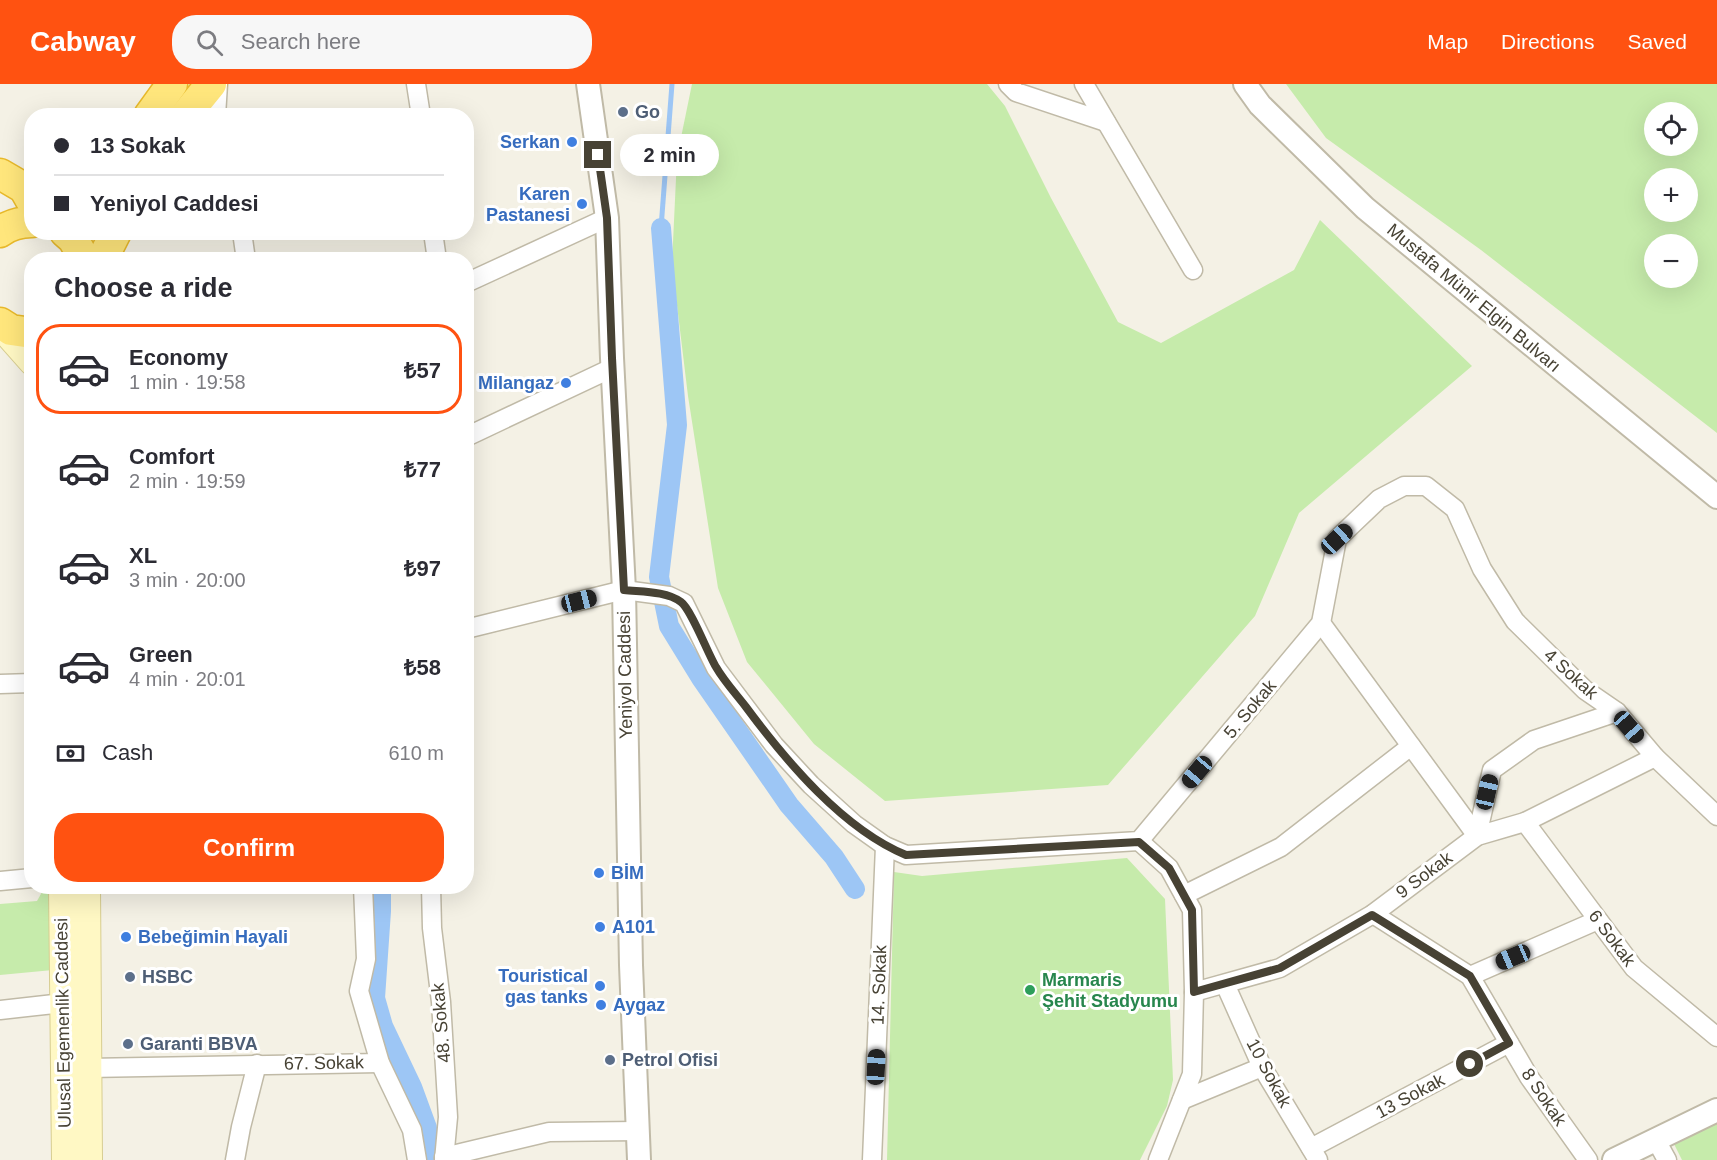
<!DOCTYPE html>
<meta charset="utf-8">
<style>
body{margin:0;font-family:Helvetica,sans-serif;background:#f7f7f7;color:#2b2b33;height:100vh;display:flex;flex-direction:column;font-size:22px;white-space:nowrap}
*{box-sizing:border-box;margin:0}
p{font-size:20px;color:#7c7c81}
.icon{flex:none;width:33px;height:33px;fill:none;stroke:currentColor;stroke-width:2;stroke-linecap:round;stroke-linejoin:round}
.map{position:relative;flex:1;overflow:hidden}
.panel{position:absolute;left:24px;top:168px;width:450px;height:642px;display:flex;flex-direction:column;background:#fff;border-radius:24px;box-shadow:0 6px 24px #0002}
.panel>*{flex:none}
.guide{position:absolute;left:24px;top:24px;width:450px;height:132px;border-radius:24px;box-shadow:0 6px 24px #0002;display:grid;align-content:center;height:132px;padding:0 30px;background:#fff}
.fabs{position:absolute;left:1644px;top:18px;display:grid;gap:12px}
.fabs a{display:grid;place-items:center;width:54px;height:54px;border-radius:50%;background:#fff;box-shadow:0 6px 24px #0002;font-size:30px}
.end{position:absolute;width:27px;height:27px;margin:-14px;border:8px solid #474234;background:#fff;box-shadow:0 0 0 3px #fff}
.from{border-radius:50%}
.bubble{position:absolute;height:42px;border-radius:21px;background:#fff;box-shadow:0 6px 24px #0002;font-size:20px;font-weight:600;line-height:42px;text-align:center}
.car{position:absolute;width:18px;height:36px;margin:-18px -9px;border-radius:8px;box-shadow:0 0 4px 2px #0007;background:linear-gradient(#222 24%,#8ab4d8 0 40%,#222 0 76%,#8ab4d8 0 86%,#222 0)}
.guide b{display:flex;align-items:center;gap:21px;height:57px;font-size:22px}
.guide b+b{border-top:2px solid #e1e1e2}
.guide i{width:15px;height:15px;background:#2b2b33}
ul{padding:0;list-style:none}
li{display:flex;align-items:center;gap:18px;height:90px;margin:0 12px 9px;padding:0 18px;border:3px solid transparent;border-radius:24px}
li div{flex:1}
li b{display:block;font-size:22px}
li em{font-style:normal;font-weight:600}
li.active{border-color:#ff5211}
li>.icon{width:54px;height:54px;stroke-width:1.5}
h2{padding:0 30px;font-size:27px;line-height:72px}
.pay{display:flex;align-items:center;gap:15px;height:66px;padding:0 30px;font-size:22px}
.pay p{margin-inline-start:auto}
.cta{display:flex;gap:12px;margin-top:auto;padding:12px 30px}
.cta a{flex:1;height:69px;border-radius:24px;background:#ff5211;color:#fff;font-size:24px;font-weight:600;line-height:69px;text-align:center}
header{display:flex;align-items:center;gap:36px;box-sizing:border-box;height:84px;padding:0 30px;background:#ff5211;color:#fff}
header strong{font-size:28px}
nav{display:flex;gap:33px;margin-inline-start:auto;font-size:21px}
.search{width:420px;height:54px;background:#f7f7f7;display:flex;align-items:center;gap:15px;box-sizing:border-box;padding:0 21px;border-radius:24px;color:#7c7c81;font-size:22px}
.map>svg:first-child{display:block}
.green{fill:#c6ebab;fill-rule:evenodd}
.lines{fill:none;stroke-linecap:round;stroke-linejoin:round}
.stream{stroke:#9dc6f5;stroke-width:5}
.canal{stroke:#9dc6f5;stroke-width:20}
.minor-casing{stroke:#c0baa7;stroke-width:21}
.tertiary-casing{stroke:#c0baa7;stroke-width:26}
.secondary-casing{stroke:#d7cd91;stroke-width:28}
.trunk-casing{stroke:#e8b92b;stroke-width:33}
.minor{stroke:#fff;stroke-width:18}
.tertiary{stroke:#fff;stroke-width:22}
.secondary{stroke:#fff8c4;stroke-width:26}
.trunk{stroke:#ffe67c;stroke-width:30}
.route{stroke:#474234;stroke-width:8}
.service-dot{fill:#5c6f8a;stroke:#fff;stroke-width:2}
.shop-dot{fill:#3f7fe0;stroke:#fff;stroke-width:2}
.leisure-dot{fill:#2e9e5b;stroke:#fff;stroke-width:2}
.labels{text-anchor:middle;stroke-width:6;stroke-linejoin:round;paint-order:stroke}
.service-label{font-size:18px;font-weight:bold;fill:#4e5e75;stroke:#fff;text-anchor:start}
.shop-label{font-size:18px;font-weight:bold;fill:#366cbe;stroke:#fff;text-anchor:end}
.street-label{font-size:18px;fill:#474234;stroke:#fff}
.leisure-label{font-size:18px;font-weight:bold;fill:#27864d;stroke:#fff;text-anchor:start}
</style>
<header>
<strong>Cabway</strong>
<div class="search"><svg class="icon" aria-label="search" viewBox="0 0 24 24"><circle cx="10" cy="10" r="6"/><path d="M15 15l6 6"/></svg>Search here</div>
<nav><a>Map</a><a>Directions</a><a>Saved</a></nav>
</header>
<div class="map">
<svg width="1717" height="1076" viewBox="0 0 1717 1076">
<rect width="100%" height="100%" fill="#f4f1e5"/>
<g class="green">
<polygon points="692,0 987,0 1005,22 1051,114 1118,238 1161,259 1294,186 1320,136 1472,282 1299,429 1255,532 1108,701 885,717 814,660 747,578 718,504 688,312 672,180 677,73"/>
<path d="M1286,0H1717V349L1481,166L1326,54ZM1654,28H1688V62H1654ZM1688,94V128H1654V94ZM1654,160H1688V194H1654Z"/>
<polygon points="1127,774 1165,815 1173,996 1167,1022 1140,1076 887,1076 894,788 922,792"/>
<polygon points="52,807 53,886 0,891 0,820 37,817 42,808"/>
<polygon points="1717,1038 1717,1076 1682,1076 1674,1060"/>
</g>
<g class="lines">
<polyline class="stream" points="661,144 672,0"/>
<g class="canal">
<polyline points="661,144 677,341 659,493 669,542 701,594 789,721 834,773 855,805"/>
<polyline points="381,802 381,827 375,914 383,942 412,1003 427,1044 429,1076"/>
</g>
<g class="minor-casing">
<g id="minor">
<polyline points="416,0 421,32"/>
<polyline points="1008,0 1016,8 1106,38"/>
<polyline points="1084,0 1193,186"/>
<polyline points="216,32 218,0"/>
<polyline points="242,148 246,176"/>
<polyline points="433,148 437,176"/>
<polyline points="466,199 607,134"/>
<polyline points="466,353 612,284"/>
<polyline points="1321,539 1477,752"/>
<polyline points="466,545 624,506 669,512 684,519 716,584 774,661 811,701 854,740 885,762 906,771 1139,757 1321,539 1337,455 1379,415 1404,402 1426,402 1455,425 1482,485 1515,537 1585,606 1617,628 1655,673 1717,732"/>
<polyline points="0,600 32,599"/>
<polyline points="1525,738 1634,884 1717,953"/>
<polyline points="1477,752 1492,686 1534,656 1617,628"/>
<polyline points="1139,757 1169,784 1192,826 1194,908 1192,990 1158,1076"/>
<polyline points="0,797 32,794"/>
<polyline points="363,802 366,875 359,907 380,979 412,1046 417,1076"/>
<polyline points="431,802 432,844 441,918 448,1033 444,1076"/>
<polyline points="1184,811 1281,763 1411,662"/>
<polyline points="1373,830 1470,892 1529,993 1588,1076"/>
<polyline points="1470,892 1598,836"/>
<polyline points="1225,900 1262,983 1318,1076"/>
<polyline points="1194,908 1280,884 1373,830 1477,752 1525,738 1655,673"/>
<polyline points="0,926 63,919"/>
<polyline points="88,984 380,979"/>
<polyline points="1182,1016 1262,983"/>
<polyline points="1656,1056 1667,1076"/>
<polyline points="1311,1064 1509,959"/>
<polyline points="444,1073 549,1048 638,1047"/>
<polyline points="235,1076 241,1043 257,980"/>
<polyline points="872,1076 885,762"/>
</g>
</g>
<g class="tertiary-casing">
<g id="tertiary">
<polyline points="588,0 607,134 612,274 624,506 631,881 639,1076"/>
<polyline points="1245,0 1260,21 1365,124 1717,413"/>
<polyline points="1614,1076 1717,1026"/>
</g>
</g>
<g class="secondary-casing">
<g id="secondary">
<polyline points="0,242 32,278"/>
<polyline points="62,802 65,1076"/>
<polyline points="87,802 89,1076"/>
</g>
</g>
<g class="trunk-casing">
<g id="trunk">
<polyline points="149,32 172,0"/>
<polyline points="185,32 211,0"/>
<polyline points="0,90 24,104 32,118"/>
<path d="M0,148C9,141 20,138 32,138"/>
<polyline points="65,148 73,155 85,176"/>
<polyline points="102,176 116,148"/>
<polyline points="0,239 11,246 32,249"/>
</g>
</g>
<use href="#minor" class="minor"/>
<use href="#tertiary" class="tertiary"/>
<use href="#secondary" class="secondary"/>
<use href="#trunk" class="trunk"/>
</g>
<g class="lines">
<path class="route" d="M598,71L607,134L612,274L624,506C642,508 666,507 681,518C691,525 708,570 716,583C724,597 736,610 746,623C786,677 843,745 906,771L1139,758L1169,784L1192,826L1194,908L1280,884L1372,831L1470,892L1509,959L1470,980"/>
</g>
<g class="service-dot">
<circle cx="623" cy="28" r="6"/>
<circle cx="130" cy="893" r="6"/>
<circle cx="128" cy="960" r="6"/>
<circle cx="610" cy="976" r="6"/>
</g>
<g class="shop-dot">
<circle cx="572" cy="58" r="6"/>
<circle cx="582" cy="120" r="6"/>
<circle cx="566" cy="299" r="6"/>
<circle cx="599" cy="789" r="6"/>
<circle cx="600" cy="843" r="6"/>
<circle cx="126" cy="853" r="6"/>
<circle cx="600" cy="902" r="6"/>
<circle cx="601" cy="921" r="6"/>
</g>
<circle class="leisure-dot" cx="1030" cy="906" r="6"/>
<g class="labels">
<g class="service-label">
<text x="635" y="34">Go</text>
<text x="142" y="899">HSBC</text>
<text x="140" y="966">Garanti BBVA</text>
<text x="622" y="982">Petrol Ofisi</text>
</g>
<g class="shop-label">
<text x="560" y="64">Serkan</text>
<text x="570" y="116">Karen<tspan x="570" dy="21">Pastanesi</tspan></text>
<text x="554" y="305">Milangaz</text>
<text x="611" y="795" text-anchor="start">BİM</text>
<text x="612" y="849" text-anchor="start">A101</text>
<text x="138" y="859" text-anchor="start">Bebeğimin Hayali</text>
<text x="588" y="898">Touristical<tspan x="588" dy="21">gas tanks</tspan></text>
<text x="613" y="927" text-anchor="start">Aygaz</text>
</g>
<g class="street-label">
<text transform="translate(1474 214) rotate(40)" y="6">Mustafa Münir Elgin Bulvarı</text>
<text transform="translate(1571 590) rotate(42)" y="6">4 Sokak</text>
<text transform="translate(625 591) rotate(-91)" y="6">Yeniyol Caddesi</text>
<text transform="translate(1250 625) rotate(-50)" y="6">5. Sokak</text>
<text transform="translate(1424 791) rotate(-37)" y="6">9 Sokak</text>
<text transform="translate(1612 854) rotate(53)" y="6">6 Sokak</text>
<text transform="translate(879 901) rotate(-88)" y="6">14. Sokak</text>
<text transform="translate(63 939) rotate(-91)" y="6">Ulusal Egemenlik Caddesi</text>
<text transform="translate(441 939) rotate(-95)" y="6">48. Sokak</text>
<text transform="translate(324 979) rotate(-1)" y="6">67. Sokak</text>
<text transform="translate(1269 989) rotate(62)" y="6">10 Sokak</text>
<text transform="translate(1410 1012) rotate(-28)" y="6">13 Sokak</text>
<text transform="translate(1544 1013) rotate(56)" y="6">8 Sokak</text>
</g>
<g class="leisure-label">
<text x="1042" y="902">Marmaris<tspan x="1042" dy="21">Şehit Stadyumu</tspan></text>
</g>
</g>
</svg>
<div class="fabs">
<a><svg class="icon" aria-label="locate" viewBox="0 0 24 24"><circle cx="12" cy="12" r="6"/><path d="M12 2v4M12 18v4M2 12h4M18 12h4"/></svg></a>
<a>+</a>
<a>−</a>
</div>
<i class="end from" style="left:1470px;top:980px"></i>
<i class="end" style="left:598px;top:71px"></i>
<div class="bubble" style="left:620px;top:50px;width:99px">2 min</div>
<i class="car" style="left:1337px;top:455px;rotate:47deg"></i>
<i class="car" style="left:579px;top:517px;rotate:76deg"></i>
<i class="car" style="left:1629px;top:643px;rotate:139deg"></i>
<i class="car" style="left:1197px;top:688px;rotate:220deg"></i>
<i class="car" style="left:1487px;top:708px;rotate:13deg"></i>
<i class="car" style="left:1513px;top:873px;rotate:247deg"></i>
<i class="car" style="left:876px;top:983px;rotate:3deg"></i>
<div class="guide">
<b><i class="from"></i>13 Sokak</b>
<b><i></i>Yeniyol Caddesi</b>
</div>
<section class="panel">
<h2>Choose a ride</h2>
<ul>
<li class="active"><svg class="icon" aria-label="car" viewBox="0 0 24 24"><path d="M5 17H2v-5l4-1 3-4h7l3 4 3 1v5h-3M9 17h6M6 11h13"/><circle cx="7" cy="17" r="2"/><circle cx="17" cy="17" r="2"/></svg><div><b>Economy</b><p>1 min · 19:58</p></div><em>₺57</em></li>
<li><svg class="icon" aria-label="car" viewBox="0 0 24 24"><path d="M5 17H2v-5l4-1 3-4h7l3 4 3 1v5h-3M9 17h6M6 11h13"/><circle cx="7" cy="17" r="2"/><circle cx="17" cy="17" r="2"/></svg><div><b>Comfort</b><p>2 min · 19:59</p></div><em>₺77</em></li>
<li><svg class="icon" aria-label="car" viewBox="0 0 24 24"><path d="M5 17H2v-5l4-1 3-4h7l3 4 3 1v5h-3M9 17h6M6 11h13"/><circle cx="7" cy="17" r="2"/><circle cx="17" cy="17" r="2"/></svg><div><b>XL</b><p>3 min · 20:00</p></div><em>₺97</em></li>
<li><svg class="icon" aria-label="car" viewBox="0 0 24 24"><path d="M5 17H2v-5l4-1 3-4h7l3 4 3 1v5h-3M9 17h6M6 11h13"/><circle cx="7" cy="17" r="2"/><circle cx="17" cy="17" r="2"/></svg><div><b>Green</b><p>4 min · 20:01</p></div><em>₺58</em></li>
</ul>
<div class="pay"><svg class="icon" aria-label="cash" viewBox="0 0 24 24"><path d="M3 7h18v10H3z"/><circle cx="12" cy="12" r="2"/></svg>Cash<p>610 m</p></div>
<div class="cta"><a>Confirm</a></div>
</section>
</div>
